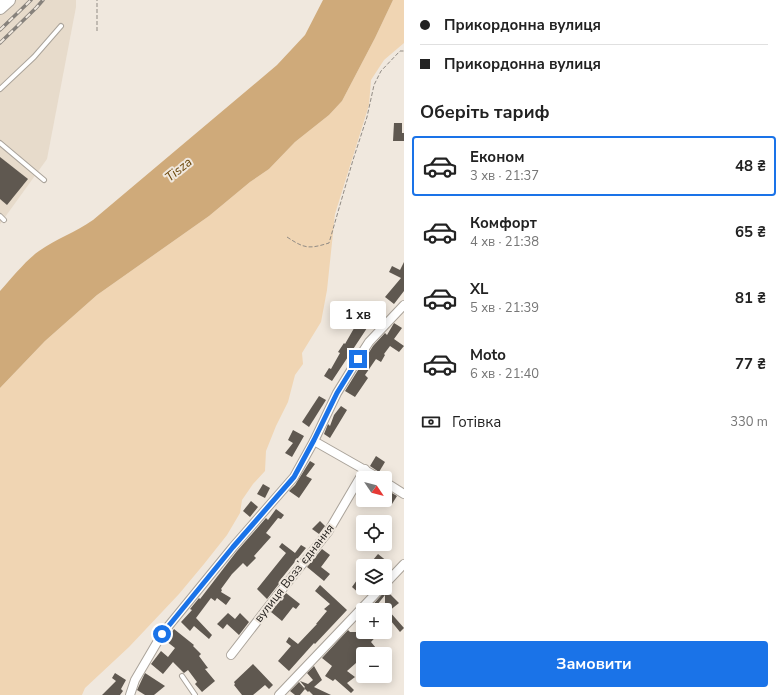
<!DOCTYPE html>
<html lang="uk">
<meta charset="utf-8">
<style>
body{margin:0;font-family:"Nunito Sans",sans-serif;background:#f6f6f6;color:#222;height:100vh;display:flex;flex-direction:column;font-size:15px;white-space:nowrap}
*{box-sizing:border-box;margin:0}
p{font-size:13px;color:#767676}
.icon{flex:none;width:22px;height:22px;fill:none;stroke:currentColor;stroke-width:2;stroke-linecap:round;stroke-linejoin:round}
.map{position:relative;flex:1;overflow:hidden}
.side{display:flex;flex-direction:column;background:#fff;width:380px}
.side>*{flex:none}
.top-card{display:grid;align-content:center;height:88px;padding:0 16px;background:#fff}
.needle{width:26px;rotate:125deg}
.buttons{position:absolute;left:356px;top:471px;display:grid;gap:8px}
.buttons a{display:grid;place-items:center;width:36px;height:36px;border-radius:4px;background:#fff;box-shadow:0 2px 10px #0003;font-size:20px}
.end{position:absolute;width:18px;height:18px;margin:-9px;border:5px solid #1a73e8;background:#fff;box-shadow:0 0 0 2px #fff}
.from{border-radius:50%}
.bubble{position:absolute;height:28px;border-radius:4px;background:#fff;box-shadow:0 2px 10px #0003;font-size:13px;font-weight:700;line-height:28px;text-align:center}
.top-card b{display:flex;align-items:center;gap:14px;height:38px;font-size:15px}
.top-card b+b{border-top:1px solid #e0e0e0}
.top-card i{width:10px;height:10px;background:#222}
ul{padding:0;list-style:none}
li{display:flex;align-items:center;gap:12px;height:60px;margin:0 8px 6px;padding:0 8px;border:2px solid transparent;border-radius:4px}
li div{flex:1}
li b{display:block;font-size:15px}
li em{font-style:normal;font-weight:700}
li.on{border-color:#1a73e8}
li>.icon{width:36px;height:36px;stroke-width:1.5}
h2{padding:0 16px;font-size:18px;line-height:48px}
.pay{display:flex;align-items:center;gap:10px;height:44px;padding:0 16px;font-size:15px}
.pay p{margin-inline-start:auto}
.button{display:flex;gap:8px;margin-top:auto;padding:8px 16px}
.button a{flex:1;height:46px;border-radius:4px;background:#1a73e8;color:#fff;font-size:16px;font-weight:700;line-height:46px;text-align:center}
main{display:flex;flex:1;min-height:0}
.map>svg:first-child{display:block}
.built{fill:#e7dbcb}
.green{fill:#f0d5b3}
.water{fill:#cfaa7a}
.building{fill:#5f5850}
.lines{fill:none;stroke-linecap:round;stroke-linejoin:round}
.service-casing{stroke:#aaa39a;stroke-width:6}
.minor-casing{stroke:#aaa39a;stroke-width:10}
.primary-casing{stroke:#aaa39a;stroke-width:14}
.path{stroke:#918b84;stroke-width:1;stroke-dasharray:4 2;stroke-linecap:butt}
.service{stroke:#fff;stroke-width:4}
.minor{stroke:#fff;stroke-width:8}
.primary{stroke:#fff;stroke-width:12}
.rail-casing{stroke:#87827c;stroke-width:3.5}
.rail{stroke:#f0e8de;stroke-width:2;stroke-dasharray:6;stroke-linecap:butt}
.route{stroke:#1a73e8;stroke-width:5}
.labels{text-anchor:middle;stroke-width:4;stroke-linejoin:round;paint-order:stroke}
.street-label{font-size:12px;fill:#25221f;stroke:#f0e8de}
.water-label{font-size:13px;font-style:italic;fill:#6b470b;stroke:#f0e8de}
</style>
<main>
<div class="map">
<svg width="404" height="695" viewBox="0 0 404 695">
<rect width="100%" height="100%" fill="#f0e8de"/>
<polygon class="built" points="0,0 76,0 76,7 47,159 0,224"/>
<polygon class="green" points="393,0 404,0 404,43 384,60 371,80 369,105 335,214 327,290 321,322 302,353 303,364 295,375 288,402 276,426 266,451 265,471 253,484 242,500 240,513 227,535 204,564 179,594 129,647 85,688 82,695 0,695 0,388 45,341 97,295 209,216 250,182 269,169 295,142 329,115 342,101 375,38"/>
<path class="water" d="M323,0H393L375,38L342,101L329,115L295,142L269,169L250,182L209,216L97,295L45,341L0,388V291C11,279 26,260 39,251C56,239 76,232 93,220L277,65L305,35Z"/>
<g class="building">
<polygon points="394,123 402,123 402,133 404,133 404,141 393,141"/>
<polygon points="0,157 28,179 7,205 0,199"/>
<polygon points="404,262 404,291 394,304 385,297 401,278 389,272 392,266 400,270"/>
<polygon points="356,303 376,312 370,322 371,322 332,381 324,376 329,368 331,369 340,353 338,352 344,343 345,344 357,323 366,313 355,305"/>
<polygon points="394,323 402,328 394,339 404,346 399,352 390,346 384,354 385,355 381,362 376,359 365,375 368,378 355,397 345,391 373,346 385,333 387,335"/>
<polygon points="319,396 326,400 309,427 302,422"/>
<polygon points="341,406 347,410 330,438 324,434 328,424 330,426 334,415"/>
<polygon points="293,430 304,436 292,457 285,453 293,443 288,440"/>
<polygon points="376,456 385,462 379,472 370,466"/>
<polygon points="310,461 315,464 306,476 312,479 299,498 289,491 295,485"/>
<polygon points="263,484 270,488 265,498 257,494"/>
<polygon points="385,489 397,496 392,504 385,500"/>
<polygon points="251,501 258,507 250,517 243,511"/>
<polygon points="276,509 284,515 281,519 278,518 266,533 271,537 254,556 256,558 247,567 243,563 232,574 221,589 222,590 221,592 231,598 226,605 217,598 215,601 211,598 196,618 212,635 209,639 194,626 190,631 181,622 192,610 190,609 199,598 200,599 237,551 266,518 268,520"/>
<polygon points="320,521 325,526 319,534 312,529"/>
<polygon points="282,543 295,553 301,545 306,548 281,579 282,580 267,599 257,589 286,553 279,547"/>
<polygon points="322,549 330,555 321,567 330,574 324,581 307,567"/>
<polygon points="378,554 388,562 385,566 380,566 373,560"/>
<polygon points="357,580 363,585 363,588 366,588 361,595 352,587"/>
<polygon points="320,585 347,610 315,644 314,643 289,671 278,661 291,646 286,642 289,637 298,644 317,624 316,624 327,611 324,609 330,604 315,591"/>
<polygon points="388,588 389,590 388,592 399,603 389,611 404,628 400,632 391,621 385,628 385,595 373,610 368,610"/>
<polygon points="286,593 300,604 296,609 293,607 282,621 271,612"/>
<polygon points="228,613 235,619 240,613 249,622 239,635 227,624 223,629 217,624"/>
<polygon points="174,629 194,645 193,646 201,654 199,656 208,668 205,669 215,681 202,692 195,684 197,682 188,670 184,673 173,662 163,674 151,664 161,651 168,657 175,648 166,641"/>
<polygon points="348,630 350,632 380,632 371,642 381,654 363,654 363,669 356,663 347,671 355,677 347,683 354,690 351,693 335,679 333,681 325,676 332,666 322,658"/>
<polygon points="253,664 273,685 269,689 265,685 253,695 242,695 234,685 235,684 234,682"/>
<polygon points="314,666 322,680 314,687 331,695 313,695 309,691 308,692 304,688 305,687 300,681 308,684 313,680 307,673"/>
<polygon points="115,673 126,680 121,689 123,691 120,695 102,695 116,681 112,678"/>
<polygon points="145,673 165,686 154,695 145,695 137,690"/>
<polygon points="299,682 305,689 300,695 295,695 290,691"/>
</g>
<g class="lines">
<g class="service-casing">
<g id="service">
<polyline points="0,89 34,57 61,26"/>
<polyline points="0,143 44,180"/>
<polyline points="0,216 4,220"/>
<polyline points="182,676 195,695"/>
</g>
</g>
<g class="minor-casing">
<g id="minor">
<polyline points="314,441 379,478"/>
<polyline points="385,482 404,494"/>
<polyline points="385,584 404,564"/>
<polyline points="231,655 272,602 328,532 365,469"/>
<polyline points="130,695 135,680 162,634 233,547 294,477 314,441 337,393 358,359 369,342 404,305"/>
<polyline points="279,695 381,588"/>
</g>
</g>
<g class="primary-casing">
<polyline id="primary" points="0,8 9,0"/>
</g>
<g class="path">
<polyline points="97,31 97,0"/>
<path d="M287,237C305,249 309,249 329,243L353,160L367,117L374,85L381,71L400,51H404"/>
</g>
<use href="#service" class="service"/>
<use href="#minor" class="minor"/>
<use href="#primary" class="primary"/>
<g class="rail-casing">
<g id="rail">
<polyline points="0,30 31,0"/>
<polyline points="0,43 36,8 43,0"/>
</g>
</g>
<use href="#rail" class="rail"/>
</g>
<g class="lines">
<polyline class="route" points="162,634 233,547 294,477 314,440 337,393 358,359"/>
</g>
<g class="labels">
<g class="street-label">
<text transform="translate(294 573) rotate(-52)" y="4">вулиця Воззʼєднання</text>
</g>
<g class="water-label">
<text transform="translate(178 169) rotate(-39)" y="5">Tisza</text>
</g>
</g>
</svg>
<div class="buttons">
<a><svg class="needle" viewBox="-14 -14 28 28"><path d="M0-13l5 13h-10z" fill="#e53935"/><path d="M0 13l5-13h-10z" fill="#767676"/></svg></a>
<a><svg class="icon" aria-label="locate" viewBox="0 0 24 24"><circle cx="12" cy="12" r="6"/><path d="M12 2v4M12 18v4M2 12h4M18 12h4"/></svg></a>
<a><svg class="icon" aria-label="layers" viewBox="0 0 24 24"><path d="M12 4l9 5-9 5-9-5zM3 14l9 5 9-5"/></svg></a>
<a>+</a>
<a>−</a>
</div>
<i class="end from" style="left:162px;top:634px"></i>
<i class="end" style="left:358px;top:359px"></i>
<div class="bubble" style="left:330px;top:301px;width:56px">1 хв</div>
</div>
<section class="side">
<div class="top-card">
<b><i class="from"></i>Прикордонна вулиця</b>
<b><i></i>Прикордонна вулиця</b>
</div>
<h2>Оберіть тариф</h2>
<ul>
<li class="on"><svg class="icon" aria-label="car" viewBox="0 0 24 24"><path d="M5 17H2v-5l4-1 3-4h7l3 4 3 1v5h-3M9 17h6M6 11h13"/><circle cx="7" cy="17" r="2"/><circle cx="17" cy="17" r="2"/></svg><div><b>Економ</b><p>3 хв · 21:37</p></div><em>48 ₴</em></li>
<li><svg class="icon" aria-label="car" viewBox="0 0 24 24"><path d="M5 17H2v-5l4-1 3-4h7l3 4 3 1v5h-3M9 17h6M6 11h13"/><circle cx="7" cy="17" r="2"/><circle cx="17" cy="17" r="2"/></svg><div><b>Комфорт</b><p>4 хв · 21:38</p></div><em>65 ₴</em></li>
<li><svg class="icon" aria-label="car" viewBox="0 0 24 24"><path d="M5 17H2v-5l4-1 3-4h7l3 4 3 1v5h-3M9 17h6M6 11h13"/><circle cx="7" cy="17" r="2"/><circle cx="17" cy="17" r="2"/></svg><div><b>XL</b><p>5 хв · 21:39</p></div><em>81 ₴</em></li>
<li><svg class="icon" aria-label="car" viewBox="0 0 24 24"><path d="M5 17H2v-5l4-1 3-4h7l3 4 3 1v5h-3M9 17h6M6 11h13"/><circle cx="7" cy="17" r="2"/><circle cx="17" cy="17" r="2"/></svg><div><b>Moto</b><p>6 хв · 21:40</p></div><em>77 ₴</em></li>
</ul>
<div class="pay"><svg class="icon" aria-label="cash" viewBox="0 0 24 24"><path d="M3 7h18v10H3z"/><circle cx="12" cy="12" r="2"/></svg>Готівка<p>330 m</p></div>
<div class="button"><a>Замовити</a></div>
</section>
</main>
